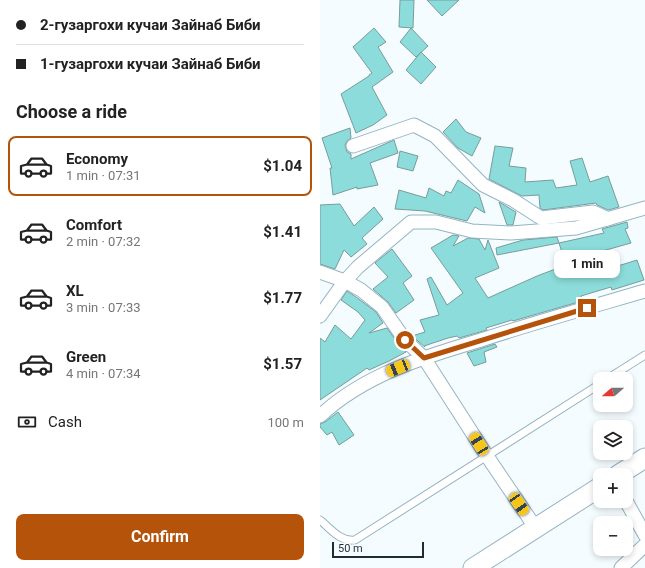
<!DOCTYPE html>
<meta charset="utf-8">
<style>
body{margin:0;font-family:Roboto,sans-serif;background:#f6f6f6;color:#222;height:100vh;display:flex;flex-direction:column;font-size:15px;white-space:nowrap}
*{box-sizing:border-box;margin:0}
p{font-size:13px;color:#767676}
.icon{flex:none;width:22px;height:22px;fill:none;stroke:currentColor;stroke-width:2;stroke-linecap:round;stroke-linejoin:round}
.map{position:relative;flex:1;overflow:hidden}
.side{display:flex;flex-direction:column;background:#fff;width:320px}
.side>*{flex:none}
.banner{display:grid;align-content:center;height:88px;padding:0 16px;background:#fff}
.needle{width:26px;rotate:250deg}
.buttons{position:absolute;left:273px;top:372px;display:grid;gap:8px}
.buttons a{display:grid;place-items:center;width:40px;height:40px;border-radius:8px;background:#fff;box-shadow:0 2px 6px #0003;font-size:20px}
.scale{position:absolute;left:12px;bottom:10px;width:92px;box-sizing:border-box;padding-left:4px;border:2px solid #1f2c32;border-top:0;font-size:11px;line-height:14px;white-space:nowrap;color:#1f2c32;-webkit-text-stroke:3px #f5fcff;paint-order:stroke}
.end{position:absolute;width:18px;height:18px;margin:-9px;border:5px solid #b45309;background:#fff;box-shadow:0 0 0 2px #fff}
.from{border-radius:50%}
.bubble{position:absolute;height:28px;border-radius:8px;background:#fff;box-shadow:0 2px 6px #0003;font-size:13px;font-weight:700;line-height:28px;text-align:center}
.car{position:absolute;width:12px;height:24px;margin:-12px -6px;border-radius:5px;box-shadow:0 0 3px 1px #0007;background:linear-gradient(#f5c518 24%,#345 0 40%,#f5c518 0 76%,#345 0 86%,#f5c518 0)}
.banner b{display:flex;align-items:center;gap:14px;height:38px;font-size:15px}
.banner b+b{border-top:1px solid #e0e0e0}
.banner i{width:10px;height:10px;background:#222}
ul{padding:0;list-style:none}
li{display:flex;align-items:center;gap:12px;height:60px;margin:0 8px 6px;padding:0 8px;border:2px solid transparent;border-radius:8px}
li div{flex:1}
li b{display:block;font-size:15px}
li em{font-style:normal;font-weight:700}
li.selected{border-color:#b45309}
li>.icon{width:36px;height:36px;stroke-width:1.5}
h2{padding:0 16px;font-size:18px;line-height:48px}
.pay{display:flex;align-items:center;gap:10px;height:44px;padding:0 16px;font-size:15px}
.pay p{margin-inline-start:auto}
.cta{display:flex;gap:8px;margin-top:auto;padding:8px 16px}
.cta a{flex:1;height:46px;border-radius:8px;background:#b45309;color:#fff;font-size:16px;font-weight:700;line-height:46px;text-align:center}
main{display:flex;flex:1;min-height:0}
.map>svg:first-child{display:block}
.building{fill:#8bdcda;stroke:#789c9b}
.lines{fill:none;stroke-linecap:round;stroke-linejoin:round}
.service-casing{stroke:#94b4c2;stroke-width:9}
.minor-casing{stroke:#94b4c2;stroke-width:15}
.secondary-casing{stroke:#94b4c2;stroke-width:21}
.service{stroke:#fff;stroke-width:7}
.minor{stroke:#fff;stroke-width:13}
.secondary{stroke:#fff;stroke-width:19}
.route{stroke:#b45309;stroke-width:5}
</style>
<main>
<section class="side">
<div class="banner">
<b><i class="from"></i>2-гузаргохи кучаи Зайнаб Биби</b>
<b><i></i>1-гузаргохи кучаи Зайнаб Биби</b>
</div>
<h2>Choose a ride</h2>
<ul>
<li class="selected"><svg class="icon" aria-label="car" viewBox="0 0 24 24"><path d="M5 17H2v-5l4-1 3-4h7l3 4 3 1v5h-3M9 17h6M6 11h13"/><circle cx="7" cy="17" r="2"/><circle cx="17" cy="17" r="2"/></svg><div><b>Economy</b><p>1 min · 07:31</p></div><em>$1.04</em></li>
<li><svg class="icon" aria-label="car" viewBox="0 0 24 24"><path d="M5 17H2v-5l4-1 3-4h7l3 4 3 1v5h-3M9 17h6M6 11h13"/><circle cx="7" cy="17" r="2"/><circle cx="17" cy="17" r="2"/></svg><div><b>Comfort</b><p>2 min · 07:32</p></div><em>$1.41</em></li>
<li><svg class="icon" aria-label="car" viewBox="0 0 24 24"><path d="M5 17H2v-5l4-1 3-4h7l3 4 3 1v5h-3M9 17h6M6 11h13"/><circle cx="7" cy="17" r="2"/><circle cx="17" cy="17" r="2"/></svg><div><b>XL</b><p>3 min · 07:33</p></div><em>$1.77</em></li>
<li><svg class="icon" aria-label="car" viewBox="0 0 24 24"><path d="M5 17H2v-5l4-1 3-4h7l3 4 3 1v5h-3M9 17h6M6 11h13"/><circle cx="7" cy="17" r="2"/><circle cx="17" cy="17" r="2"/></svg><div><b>Green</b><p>4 min · 07:34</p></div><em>$1.57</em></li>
</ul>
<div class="pay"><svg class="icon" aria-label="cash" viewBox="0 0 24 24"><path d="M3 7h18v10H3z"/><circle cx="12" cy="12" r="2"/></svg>Cash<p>100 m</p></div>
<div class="cta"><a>Confirm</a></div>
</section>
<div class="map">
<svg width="325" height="568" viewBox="0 0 325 568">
<rect width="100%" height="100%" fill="#f5fcff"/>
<g class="building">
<polygon points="80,0 94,0 93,28 79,27"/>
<polygon points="107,0 139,0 122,16"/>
<polygon points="54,28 66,42 58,47 73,72 52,87 67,115 53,125 36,133 21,94 49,76 49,75 52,73 33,47"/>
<polygon points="91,28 108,46 96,57 80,42"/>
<polygon points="101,52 116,67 101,84 86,70"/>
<polygon points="136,119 146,132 161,138 152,156 138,148 123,132"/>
<polygon points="30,128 31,138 27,141 25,145 27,152 31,154 31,159 74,140 78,153 50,163 58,185 37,189 37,187 13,195 10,168 12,168 2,138"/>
<polygon points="175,146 193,148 189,166 206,168 205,182 233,180 236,188 257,185 250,161 262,158 270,182 288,176 299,207 288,210 277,205 276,203 223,210 220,208 219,195 202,196 169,179"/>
<polygon points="80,151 98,156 93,171 77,167"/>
<polygon points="138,180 159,194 165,213 155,207 147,221 105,211 75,209 79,190 106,198 109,188 124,196 126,191 131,193"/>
<polygon points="179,202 196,212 193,225 187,225"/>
<polygon points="20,204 34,226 54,207 63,219 42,238 47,244 31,257 24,250 15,269 0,264 0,205"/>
<polygon points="307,222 308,228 305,229 311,243 279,252 285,270 317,260 324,280 292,290 291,287 261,296 262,301 193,321 192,320 166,328 167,330 139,338 137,336 128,338 104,346 105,347 92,336 105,332 100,320 119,315 107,279 111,277 127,305 143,293 111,248 133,235 139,236 133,246 148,238 159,239 165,250 168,240 179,268 155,278 168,298 217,276 246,265 239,243 284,233 282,229"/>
<polygon points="237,237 239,243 177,255 176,248 203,240"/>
<polygon points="72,249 92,276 83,283 94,300 76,313 68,302 53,289 68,277 55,263"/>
<polygon points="27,291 36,297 56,312 63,323 49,333 67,328 79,345 86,352 69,361 49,370 47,368 0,400 0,338 5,342 15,325 31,339 45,320 38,312 21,300"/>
<polygon points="175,344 177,347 164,352 166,362 154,366 147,353"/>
<polygon points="18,412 34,435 19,445 12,432 7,435 0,427 0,424 5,422"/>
</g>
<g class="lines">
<g class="service-casing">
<g id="service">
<polyline points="287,379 325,355"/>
<path d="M0,520C11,529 20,542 35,540L280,384"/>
</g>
</g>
<g class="minor-casing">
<g id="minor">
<polyline points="33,146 94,125 115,136 163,185 193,200 221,218 273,212 288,219"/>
<polyline points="0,272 25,281 41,290 62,307 85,340 104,358 167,456 215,527"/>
<polyline points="0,316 25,281 38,267 91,222 116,222 152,231 191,233 256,228 325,208"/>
<path d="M0,416C45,374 104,357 161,340C216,322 270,307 325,291"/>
<polyline points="306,501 325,535"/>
<polyline points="301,568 325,545"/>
</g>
</g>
<g class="secondary-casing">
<g id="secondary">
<polyline points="298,475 325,458"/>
<polyline points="153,568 280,487"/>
</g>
</g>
<use href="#service" class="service"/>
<use href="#minor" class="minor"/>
<use href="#secondary" class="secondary"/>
</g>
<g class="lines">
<polyline class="route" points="85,340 104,358 267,308"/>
</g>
</svg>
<div class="buttons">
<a><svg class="needle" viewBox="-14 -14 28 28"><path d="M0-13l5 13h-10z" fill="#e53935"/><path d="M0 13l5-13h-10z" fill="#767676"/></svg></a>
<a><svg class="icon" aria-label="layers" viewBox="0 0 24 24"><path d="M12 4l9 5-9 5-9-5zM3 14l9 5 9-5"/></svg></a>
<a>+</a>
<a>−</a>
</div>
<div class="scale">50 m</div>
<i class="end from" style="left:85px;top:340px"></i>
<i class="end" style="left:267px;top:308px"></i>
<div class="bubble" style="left:234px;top:250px;width:66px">1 min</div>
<i class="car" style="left:78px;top:368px;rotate:248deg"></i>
<i class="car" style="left:159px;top:444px;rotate:328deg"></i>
<i class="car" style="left:199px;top:504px;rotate:146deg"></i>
</div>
</main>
